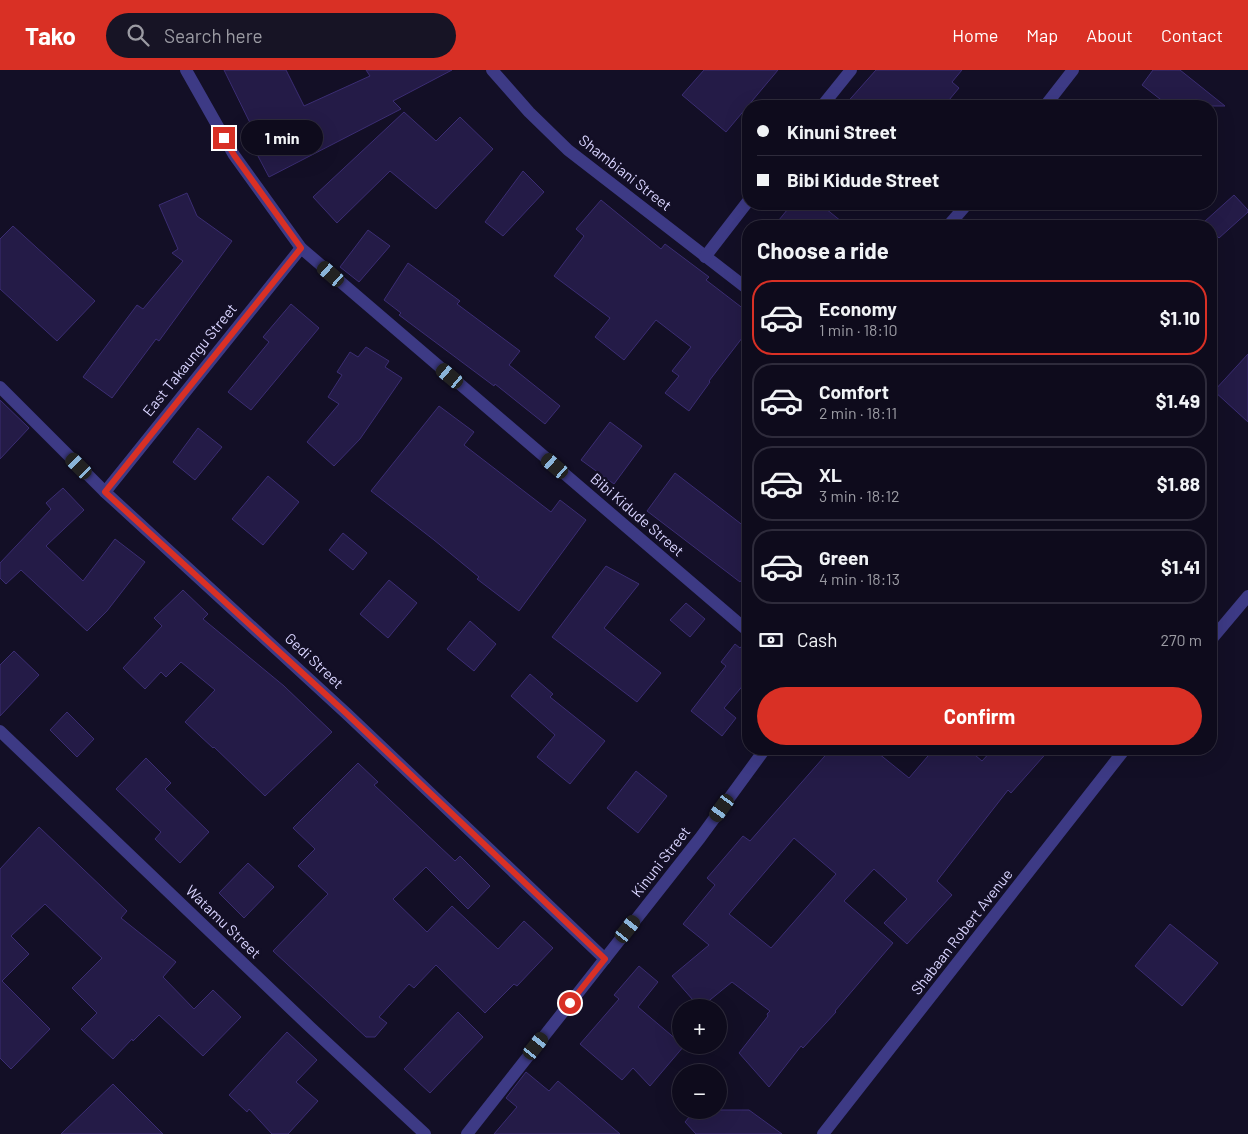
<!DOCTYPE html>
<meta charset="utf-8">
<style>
body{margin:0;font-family:Barlow,sans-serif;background:#171425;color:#f1f3f6;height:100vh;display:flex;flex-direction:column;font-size:19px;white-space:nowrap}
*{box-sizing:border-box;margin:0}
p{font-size:16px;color:#9b9ba3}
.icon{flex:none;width:28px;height:28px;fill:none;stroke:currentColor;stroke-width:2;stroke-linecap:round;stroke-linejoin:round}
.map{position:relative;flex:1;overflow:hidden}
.sheet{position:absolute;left:742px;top:150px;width:475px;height:535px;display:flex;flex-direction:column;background:#0e0b1c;border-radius:20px;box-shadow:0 5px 20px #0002,0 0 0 1px #2e2b3b}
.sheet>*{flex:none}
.top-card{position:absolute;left:742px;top:30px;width:475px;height:110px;border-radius:20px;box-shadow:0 5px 20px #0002,0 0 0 1px #2e2b3b;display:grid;align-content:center;height:110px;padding:0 15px;background:#0e0b1c}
.fabs{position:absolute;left:672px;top:929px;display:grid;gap:10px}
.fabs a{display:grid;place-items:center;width:55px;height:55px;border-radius:50%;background:#0e0b1c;box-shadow:0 5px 20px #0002,0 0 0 1px #2e2b3b;font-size:25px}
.end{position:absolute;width:22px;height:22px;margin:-11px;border:6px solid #d93025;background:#fff;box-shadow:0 0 0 2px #fff}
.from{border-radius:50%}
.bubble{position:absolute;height:35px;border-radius:18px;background:#0e0b1c;box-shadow:0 5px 20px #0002,0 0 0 1px #2e2b3b;font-size:16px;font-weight:700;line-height:35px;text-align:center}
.car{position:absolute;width:15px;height:30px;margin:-15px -8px;border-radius:6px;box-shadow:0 0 4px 1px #0007;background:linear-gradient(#222 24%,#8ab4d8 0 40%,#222 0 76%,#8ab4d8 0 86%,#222 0)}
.top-card b{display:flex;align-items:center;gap:18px;height:48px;font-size:19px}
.top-card b+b{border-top:1px solid #2e2b3b}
.top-card i{width:12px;height:12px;background:#f1f3f6}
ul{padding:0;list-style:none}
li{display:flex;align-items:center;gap:15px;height:75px;margin:0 10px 8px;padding:0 5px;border:2px solid #2e2b3b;border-radius:20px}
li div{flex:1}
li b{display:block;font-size:19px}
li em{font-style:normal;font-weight:700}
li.current{border-color:#d93025}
li>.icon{width:45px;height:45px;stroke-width:1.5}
h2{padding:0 15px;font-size:22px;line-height:60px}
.pay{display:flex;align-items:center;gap:12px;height:55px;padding:0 15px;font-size:19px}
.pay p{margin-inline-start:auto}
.primary-button{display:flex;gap:10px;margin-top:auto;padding:10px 15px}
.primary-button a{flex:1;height:58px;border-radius:30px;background:#d93025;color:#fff;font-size:20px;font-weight:700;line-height:58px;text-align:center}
header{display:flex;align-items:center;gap:30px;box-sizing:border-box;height:70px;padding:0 25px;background:#d93025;color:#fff}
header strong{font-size:24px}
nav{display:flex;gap:28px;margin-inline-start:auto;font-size:18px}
.search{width:350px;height:45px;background:#171425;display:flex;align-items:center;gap:12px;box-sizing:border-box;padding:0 18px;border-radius:28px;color:#9b9ba3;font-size:19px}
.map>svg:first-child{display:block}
.building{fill:#241b47;stroke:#3b2d73;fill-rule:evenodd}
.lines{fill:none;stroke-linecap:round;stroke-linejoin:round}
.minor{stroke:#3d3a85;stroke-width:12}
.tertiary{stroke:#3d3a85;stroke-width:12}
.route{stroke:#d93025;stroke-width:6}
.labels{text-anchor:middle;stroke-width:5;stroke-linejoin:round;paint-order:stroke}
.street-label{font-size:15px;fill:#d9d4ff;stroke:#130f26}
</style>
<header>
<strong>Tako</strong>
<div class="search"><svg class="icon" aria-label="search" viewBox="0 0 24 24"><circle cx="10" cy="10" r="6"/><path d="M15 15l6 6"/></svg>Search here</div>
<nav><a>Home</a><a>Map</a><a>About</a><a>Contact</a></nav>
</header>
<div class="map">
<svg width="1248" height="1064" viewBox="0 0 1248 1064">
<rect width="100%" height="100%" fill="#130f26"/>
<g class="building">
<polygon points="224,0 286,0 304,36 370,6 366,0 452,0 393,31 401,39 269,107 249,69 256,65"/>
<polygon points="704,0 778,0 726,62 682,25"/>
<polygon points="876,0 962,0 952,12 959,18 944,36 844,36"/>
<polygon points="1153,0 1180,0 1225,36 1169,36 1142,15"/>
<polygon points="404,42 436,71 460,47 493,79 436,139 390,101 337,153 313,127"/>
<polygon points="523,101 544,122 503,166 485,152"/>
<polygon points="187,123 197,146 232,171 159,271 156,269 112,328 83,307 137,235 143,239 183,191 172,183 178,179 159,135"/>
<polygon points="1234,125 1248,140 1248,142 1219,168 1211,160 1211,156 1208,156 1204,152"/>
<polygon points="601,130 661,179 665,174 709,207 706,210 749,243 749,259 709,311 710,312 689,341 665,323 679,306 672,301 691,277 656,250 624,290 595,267 610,248 554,206 584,166 576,159"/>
<polygon points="792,134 820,134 847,156 774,156"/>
<polygon points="13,156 95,231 57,271 0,219 0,169"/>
<polygon points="368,160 390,176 359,212 340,197"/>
<polygon points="408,193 460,231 457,234 520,281 509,295 560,336 545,354 495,314 494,316 399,245 401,243 384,230"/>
<polygon points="291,234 319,258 251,340 228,322 269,272 263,267"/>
<polygon points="366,277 389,291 385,297 402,308 360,369 334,396 307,372 339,334 328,327 342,305 337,302 350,282 358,287"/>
<polygon points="1248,284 1248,352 1214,321"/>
<polygon points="0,330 29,358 0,389"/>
<polygon points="439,336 474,362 464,375 551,442 560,430 586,450 519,541 477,509 479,507 434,470 371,421"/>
<polygon points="610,352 642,376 614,414 581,390"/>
<polygon points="198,358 222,377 195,410 173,392"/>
<polygon points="675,403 749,460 749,501 740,512 647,441"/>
<polygon points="268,406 299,432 263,475 232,449"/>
<polygon points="63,418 84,440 46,476 83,511 115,469 145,492 107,541 87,561 21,500 6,514 0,508 0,493 51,439 46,433"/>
<polygon points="343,463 367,483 353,500 329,480"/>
<polygon points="606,496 639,514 604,558 661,603 637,632 552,567"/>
<polygon points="389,510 417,533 388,568 360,544"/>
<polygon points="183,520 208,544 203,549 284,616 332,662 265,726 214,677 213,678 185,652 215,620 181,592 166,607 161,602 145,619 123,598 162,556 154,548"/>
<polygon points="686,533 705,549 690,567 670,550"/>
<polygon points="470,551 496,574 474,601 447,579"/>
<polygon points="747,570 749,570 749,616 745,613 724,638 736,648 722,666 691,641 726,596 721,592 735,574 740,578"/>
<polygon points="14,581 39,605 0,646 0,595"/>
<polygon points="530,604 553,624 550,627 605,671 570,714 537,687 555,665 511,626"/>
<polygon points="67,642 94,669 77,687 50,660"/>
<path d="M831,679H873L909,708L934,679H968L982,691L993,679H1050L1011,723L1008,720L937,811L952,825L907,874L884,853L907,829L874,799L844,831L893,873L835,941L836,942L803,978L801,976L769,1017L739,983L768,946L767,944L770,941L732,912L700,938L672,906L709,875L683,854L715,815L707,808L743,766L750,771ZM794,768L836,804L771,878L729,844Z"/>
<polygon points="146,688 171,713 165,719 209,762 180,793 155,769 161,762 116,719"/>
<polygon points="358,693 378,712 374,715 455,791 460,786 490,816 468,839 426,797 393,829 427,862 452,836 498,879 524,851 553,878 517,916 514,914 485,943 436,895 414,918 409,914 379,947 387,953 375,967 366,967 273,881 328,824 298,796 315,779 293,758"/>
<polygon points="636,701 667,726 638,763 607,738"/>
<polygon points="39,757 127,841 121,848 176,892 163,907 194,939 213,920 241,947 203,986 159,945 133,971 132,969 113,989 81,959 97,943 72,918 102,888 45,834 11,866 29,884 2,911 50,959 11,999 0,988 0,799"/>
<polygon points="248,793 274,817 244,848 219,823"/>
<polygon points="1170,854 1218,893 1182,936 1135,896"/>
<polygon points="639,896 658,912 638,937 684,976 650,1016 633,998 622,1010 580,974 619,929 614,925"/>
<polygon points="458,942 483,967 430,1023 404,999"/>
<polygon points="287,962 317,990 296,1012 318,1031 288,1064 272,1064 249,1039 247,1042 229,1025"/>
<polygon points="526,1002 549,1021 558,1011 620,1064 494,1064 517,1037 506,1028"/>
<polygon points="113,1014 163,1064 61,1064"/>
<polygon points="695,1040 749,1040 782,1064 696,1064 685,1052"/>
</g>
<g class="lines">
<g class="minor">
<polyline points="186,0 234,85 301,178 749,562"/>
<polyline points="492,0 529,42 568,80 749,220"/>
<polyline points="822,36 851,0"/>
<polyline points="1045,36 1073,0"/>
<polyline points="948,156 967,134"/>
<polyline points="705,187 749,130"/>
<polyline points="0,317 105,422 347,644 605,889"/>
<polyline points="105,422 301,178"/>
<polyline points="0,661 310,957 425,1064"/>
<polyline points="467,1064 700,768 765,679"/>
</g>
<g class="tertiary">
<polyline points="1211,570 1248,526"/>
<polyline points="823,1064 1125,679"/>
</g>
</g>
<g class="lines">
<polyline class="route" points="224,68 234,85 301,178 105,422 347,644 605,889 570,933"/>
</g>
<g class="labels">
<g class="street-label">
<text transform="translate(625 103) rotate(38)" y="5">Shambiani Street</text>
<text transform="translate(190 290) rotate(-51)" y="5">East Takaungu Street</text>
<text transform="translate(637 445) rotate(41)" y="5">Bibi Kidude Street</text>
<text transform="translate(314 591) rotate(43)" y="5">Gedi Street</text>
<text transform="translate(661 792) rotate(-52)" y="5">Kinuni Street</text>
<text transform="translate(223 852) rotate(44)" y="5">Watamu Street</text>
<text transform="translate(962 862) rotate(-52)" y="5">Shabaan Robert Avenue</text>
</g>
</g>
</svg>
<div class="fabs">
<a>+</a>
<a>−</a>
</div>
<i class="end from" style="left:570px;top:933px"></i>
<i class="end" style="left:224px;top:68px"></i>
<div class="bubble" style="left:241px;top:50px;width:82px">1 min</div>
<i class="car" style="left:331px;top:204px;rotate:311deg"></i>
<i class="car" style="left:450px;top:306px;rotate:310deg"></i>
<i class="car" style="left:79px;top:396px;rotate:315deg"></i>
<i class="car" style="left:555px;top:396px;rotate:311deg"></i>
<i class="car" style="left:722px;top:738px;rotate:216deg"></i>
<i class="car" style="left:628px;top:859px;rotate:38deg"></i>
<i class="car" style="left:536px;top:976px;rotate:38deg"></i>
<div class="top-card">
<b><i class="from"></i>Kinuni Street</b>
<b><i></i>Bibi Kidude Street</b>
</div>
<section class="sheet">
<h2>Choose a ride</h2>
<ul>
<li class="current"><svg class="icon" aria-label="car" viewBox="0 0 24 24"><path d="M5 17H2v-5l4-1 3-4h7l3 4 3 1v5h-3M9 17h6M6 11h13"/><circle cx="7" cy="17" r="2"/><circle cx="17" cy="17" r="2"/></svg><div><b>Economy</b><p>1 min · 18:10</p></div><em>$1.10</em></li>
<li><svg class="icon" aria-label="car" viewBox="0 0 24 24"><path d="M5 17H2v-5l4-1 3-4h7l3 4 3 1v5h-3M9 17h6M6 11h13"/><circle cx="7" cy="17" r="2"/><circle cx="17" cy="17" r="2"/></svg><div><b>Comfort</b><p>2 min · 18:11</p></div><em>$1.49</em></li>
<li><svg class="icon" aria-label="car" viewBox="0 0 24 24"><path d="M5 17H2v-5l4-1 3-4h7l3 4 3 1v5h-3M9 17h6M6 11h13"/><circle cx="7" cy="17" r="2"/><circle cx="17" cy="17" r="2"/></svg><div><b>XL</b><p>3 min · 18:12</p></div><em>$1.88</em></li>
<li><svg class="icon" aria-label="car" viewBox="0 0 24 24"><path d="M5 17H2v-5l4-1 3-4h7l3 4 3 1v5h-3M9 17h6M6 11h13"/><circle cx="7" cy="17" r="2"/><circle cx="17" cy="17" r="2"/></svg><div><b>Green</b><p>4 min · 18:13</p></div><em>$1.41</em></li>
</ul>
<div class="pay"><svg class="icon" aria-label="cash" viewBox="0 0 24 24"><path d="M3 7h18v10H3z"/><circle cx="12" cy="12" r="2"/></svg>Cash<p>270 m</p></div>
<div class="primary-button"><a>Confirm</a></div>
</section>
</div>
